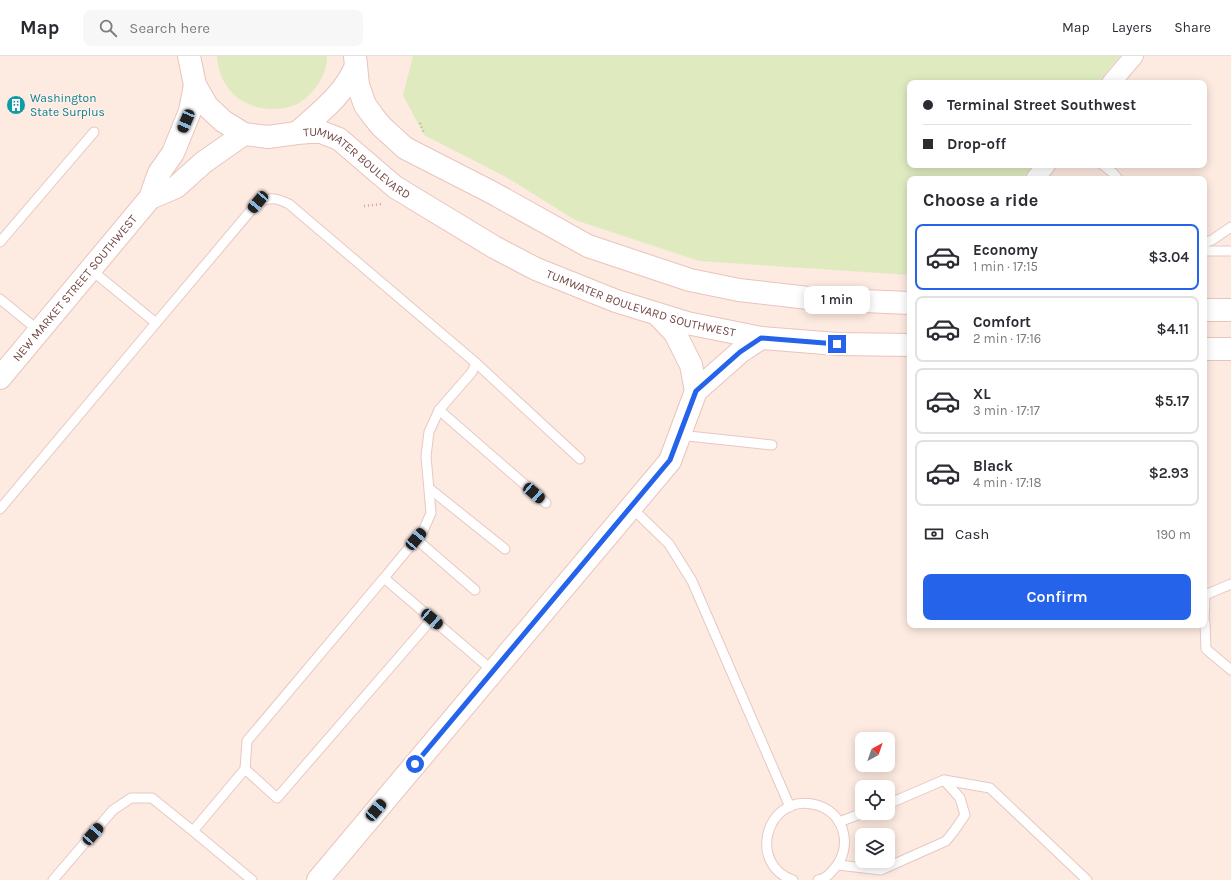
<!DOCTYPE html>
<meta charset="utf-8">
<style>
body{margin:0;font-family:Karla,sans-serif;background:#f7f7f7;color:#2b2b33;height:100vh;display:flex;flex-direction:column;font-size:15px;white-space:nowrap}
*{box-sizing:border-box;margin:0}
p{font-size:13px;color:#7c7c81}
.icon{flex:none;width:22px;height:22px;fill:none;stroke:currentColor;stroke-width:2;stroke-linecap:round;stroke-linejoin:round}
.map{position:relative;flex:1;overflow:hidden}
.details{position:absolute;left:907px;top:120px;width:300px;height:452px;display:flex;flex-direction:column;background:#fff;border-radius:8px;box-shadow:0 2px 10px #0003}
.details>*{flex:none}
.hud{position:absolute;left:907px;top:24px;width:300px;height:88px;border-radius:8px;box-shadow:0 2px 10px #0003;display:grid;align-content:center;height:88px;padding:0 16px;background:#fff}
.needle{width:26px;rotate:40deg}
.tools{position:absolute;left:855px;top:676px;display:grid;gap:8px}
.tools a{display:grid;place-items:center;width:40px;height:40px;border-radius:8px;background:#fff;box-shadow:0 2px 10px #0003;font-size:20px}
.end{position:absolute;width:18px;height:18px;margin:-9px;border:5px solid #2563eb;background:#fff;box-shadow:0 0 0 2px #fff}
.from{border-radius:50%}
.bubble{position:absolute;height:28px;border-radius:8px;background:#fff;box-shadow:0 2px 10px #0003;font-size:13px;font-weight:600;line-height:28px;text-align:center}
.car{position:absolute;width:12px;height:24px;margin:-12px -6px;border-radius:5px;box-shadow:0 0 3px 1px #0007;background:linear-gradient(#222 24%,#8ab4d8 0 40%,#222 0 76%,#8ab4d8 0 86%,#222 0)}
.hud b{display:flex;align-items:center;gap:14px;height:38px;font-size:15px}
.hud b+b{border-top:1px solid #e1e1e2}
.hud i{width:10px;height:10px;background:#2b2b33}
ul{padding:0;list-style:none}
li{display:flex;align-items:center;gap:12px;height:66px;margin:0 8px 6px;padding:0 8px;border:2px solid #e1e1e2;border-radius:8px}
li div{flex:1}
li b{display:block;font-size:15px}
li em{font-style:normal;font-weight:600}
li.selected{border-color:#2563eb}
li>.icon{width:36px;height:36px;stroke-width:1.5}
h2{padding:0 16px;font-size:18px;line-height:48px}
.pay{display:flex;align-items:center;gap:10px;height:44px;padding:0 16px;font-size:15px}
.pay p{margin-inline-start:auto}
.primary-button{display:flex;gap:8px;margin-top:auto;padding:8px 16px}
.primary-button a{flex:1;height:46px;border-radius:8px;background:#2563eb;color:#fff;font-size:16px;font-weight:600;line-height:46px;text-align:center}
header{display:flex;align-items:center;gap:24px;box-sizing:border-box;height:56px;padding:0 20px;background:#fff;border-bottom:1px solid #e1e1e2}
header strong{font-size:19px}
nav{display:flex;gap:22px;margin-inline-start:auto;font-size:14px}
.search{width:280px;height:36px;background:#f7f7f7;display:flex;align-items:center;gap:10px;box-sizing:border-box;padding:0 14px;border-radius:8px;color:#7c7c81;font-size:15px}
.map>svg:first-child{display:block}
.green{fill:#dfebbf}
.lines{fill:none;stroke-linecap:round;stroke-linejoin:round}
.lane-casing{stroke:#e7c8c2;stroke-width:11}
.street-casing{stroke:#e7c8c2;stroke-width:20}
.secondary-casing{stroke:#e9c4bc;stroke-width:24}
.path{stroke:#d8a09b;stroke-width:2.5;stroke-dasharray:1 3;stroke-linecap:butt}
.lane{stroke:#fff;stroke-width:9}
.street{stroke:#fff;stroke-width:18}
.secondary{stroke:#fff;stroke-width:22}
.route{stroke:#2563eb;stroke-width:5}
.labels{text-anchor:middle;stroke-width:3;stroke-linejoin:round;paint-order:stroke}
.culture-label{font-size:12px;fill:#0d838f;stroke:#ffefe8;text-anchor:start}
.street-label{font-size:12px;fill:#754947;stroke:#ffefe8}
</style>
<header>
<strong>Map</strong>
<div class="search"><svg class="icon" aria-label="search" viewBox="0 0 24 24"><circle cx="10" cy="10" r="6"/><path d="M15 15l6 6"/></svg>Search here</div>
<nav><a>Map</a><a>Layers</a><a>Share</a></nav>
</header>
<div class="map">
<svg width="1231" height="824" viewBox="0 0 1231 824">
<rect width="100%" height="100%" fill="#fdeae1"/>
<g class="green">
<path d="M217,0H327C327,11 323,23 316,31C310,39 302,47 292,50C269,58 240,51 226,29C220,20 218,11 217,0Z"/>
<polygon points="413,0 1120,0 1098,27 910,27 910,109 1033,109 1022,123 910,123 910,219 699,205 575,164 506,121 424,79 403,39"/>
</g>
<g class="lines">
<g class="lane-casing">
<g id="lane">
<polyline points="1103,109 1113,117 1118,123"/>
<polyline points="0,186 94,76"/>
<polyline points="1204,187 1212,184 1231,171"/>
<polyline points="1204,195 1231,195"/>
<polyline points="0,243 39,275"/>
<path d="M156,267L258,146C272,141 276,142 289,148L476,307L472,316L439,354L429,376L426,400L431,457L423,475L384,522L493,615"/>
<polyline points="476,307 580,403"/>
<polyline points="439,354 546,447"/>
<polyline points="679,379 772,389"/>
<polyline points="430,433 505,493"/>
<polyline points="631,451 669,488 692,525 790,751"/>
<polyline points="0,453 156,267 90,213"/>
<polyline points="416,483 475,534"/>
<polyline points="1204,567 1205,539 1231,528"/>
<polyline points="1205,567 1206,593 1231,614"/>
<polyline points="245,713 277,742 432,563"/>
<polyline points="888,748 944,724 990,732 1087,824"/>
<polyline points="839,766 863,757"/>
<polyline points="838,809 881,814 946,785 954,775 965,759 960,742 944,724"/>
<polyline points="53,824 113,754 131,742 152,742 193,775"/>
<polyline points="252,824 193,775 245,713 247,685 384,522"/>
<path d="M793,824C748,809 765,740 812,748C844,753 855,791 833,814C829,819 824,823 818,824"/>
</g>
</g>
<g class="street-casing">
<g id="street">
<polyline points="1111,27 1134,0"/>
<polyline points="1035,123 1046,109"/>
</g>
</g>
<g class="secondary-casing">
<g id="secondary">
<path id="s1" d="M189,0L195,29L207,50L223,65L244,78L268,81L297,77L310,76H321L339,83L395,131L494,191L536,213L616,245L687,267L761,282L837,288L910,289"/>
<polyline points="355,0 358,29 365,49 373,60 381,70 405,92 491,136 588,190 690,224 739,234 817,243 910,247"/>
<path d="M297,77C320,56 343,40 356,10"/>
<polyline points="150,142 176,131 204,106 244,78"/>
<polyline points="1204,254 1231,254"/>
<polyline points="657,258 675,277 691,309 696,335"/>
<polyline points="1204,293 1231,293"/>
<path id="s2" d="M0,322L150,142L159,117L173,97L186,65L190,55L195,29"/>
<polyline points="318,824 670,405 696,335 740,296 761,282"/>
</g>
</g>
<g class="path">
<polyline points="420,67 424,77"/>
<polyline points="364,150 382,148"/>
</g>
<use href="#lane" class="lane"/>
<use href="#street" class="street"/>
<use href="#secondary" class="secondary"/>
</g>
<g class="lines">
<polyline class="route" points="415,708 670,404 696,335 740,296 761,282 837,288"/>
</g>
<defs>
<g id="building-disc" transform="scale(1)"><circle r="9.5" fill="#0f9aa8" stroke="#ffefe8"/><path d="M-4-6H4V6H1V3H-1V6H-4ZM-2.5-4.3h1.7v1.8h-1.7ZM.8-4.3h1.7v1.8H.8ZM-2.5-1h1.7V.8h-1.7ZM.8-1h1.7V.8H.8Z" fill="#fff"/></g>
</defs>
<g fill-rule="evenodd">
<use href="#building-disc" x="16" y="49"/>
</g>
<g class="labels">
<g class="culture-label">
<text x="30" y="46">Washington<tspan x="30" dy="14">State Surplus</tspan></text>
</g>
<g class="street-label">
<text dy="4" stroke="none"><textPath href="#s1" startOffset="224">TUMWATER BOULEVARD</textPath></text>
<text dy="4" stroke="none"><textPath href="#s2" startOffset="117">NEW MARKET STREET SOUTHWEST</textPath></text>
<text dy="4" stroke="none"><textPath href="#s1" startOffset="545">TUMWATER BOULEVARD SOUTHWEST</textPath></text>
</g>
</g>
</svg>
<div class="tools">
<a><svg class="needle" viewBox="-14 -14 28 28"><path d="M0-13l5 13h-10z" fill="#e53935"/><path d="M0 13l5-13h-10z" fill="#7c7c81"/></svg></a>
<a><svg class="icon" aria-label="locate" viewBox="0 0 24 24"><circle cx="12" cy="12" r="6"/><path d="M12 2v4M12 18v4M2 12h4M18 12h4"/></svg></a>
<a><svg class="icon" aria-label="layers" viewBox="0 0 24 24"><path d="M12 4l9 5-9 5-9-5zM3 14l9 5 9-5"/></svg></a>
</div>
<i class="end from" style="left:415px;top:708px"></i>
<i class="end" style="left:837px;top:288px"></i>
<div class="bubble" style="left:804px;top:230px;width:66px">1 min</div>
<i class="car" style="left:186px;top:65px;rotate:203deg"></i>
<i class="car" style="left:258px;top:146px;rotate:220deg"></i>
<i class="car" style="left:534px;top:437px;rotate:131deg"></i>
<i class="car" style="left:416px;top:483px;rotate:40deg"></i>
<i class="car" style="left:432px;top:563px;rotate:131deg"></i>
<i class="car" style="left:376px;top:754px;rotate:40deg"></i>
<i class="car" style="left:93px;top:778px;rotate:41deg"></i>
<div class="hud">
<b><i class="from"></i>Terminal Street Southwest</b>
<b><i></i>Drop-off</b>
</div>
<section class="details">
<h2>Choose a ride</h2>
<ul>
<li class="selected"><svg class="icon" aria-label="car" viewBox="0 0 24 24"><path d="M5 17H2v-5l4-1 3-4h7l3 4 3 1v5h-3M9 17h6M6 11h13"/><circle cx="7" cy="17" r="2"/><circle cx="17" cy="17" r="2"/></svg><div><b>Economy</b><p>1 min · 17:15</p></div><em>$3.04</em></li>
<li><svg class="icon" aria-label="car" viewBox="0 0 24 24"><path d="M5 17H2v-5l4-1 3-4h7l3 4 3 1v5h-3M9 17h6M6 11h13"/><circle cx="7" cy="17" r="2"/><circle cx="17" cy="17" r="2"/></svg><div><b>Comfort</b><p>2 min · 17:16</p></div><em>$4.11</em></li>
<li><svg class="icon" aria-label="car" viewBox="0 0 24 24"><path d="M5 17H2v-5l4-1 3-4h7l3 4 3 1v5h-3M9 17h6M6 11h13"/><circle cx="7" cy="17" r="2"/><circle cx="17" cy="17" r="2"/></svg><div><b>XL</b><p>3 min · 17:17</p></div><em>$5.17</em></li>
<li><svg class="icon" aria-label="car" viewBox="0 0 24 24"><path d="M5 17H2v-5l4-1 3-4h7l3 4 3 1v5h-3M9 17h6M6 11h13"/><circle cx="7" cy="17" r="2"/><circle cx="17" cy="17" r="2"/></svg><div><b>Black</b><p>4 min · 17:18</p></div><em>$2.93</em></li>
</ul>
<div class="pay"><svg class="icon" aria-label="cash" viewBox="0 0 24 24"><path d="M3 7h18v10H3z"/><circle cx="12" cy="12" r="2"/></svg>Cash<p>190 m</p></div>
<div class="primary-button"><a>Confirm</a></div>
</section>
</div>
